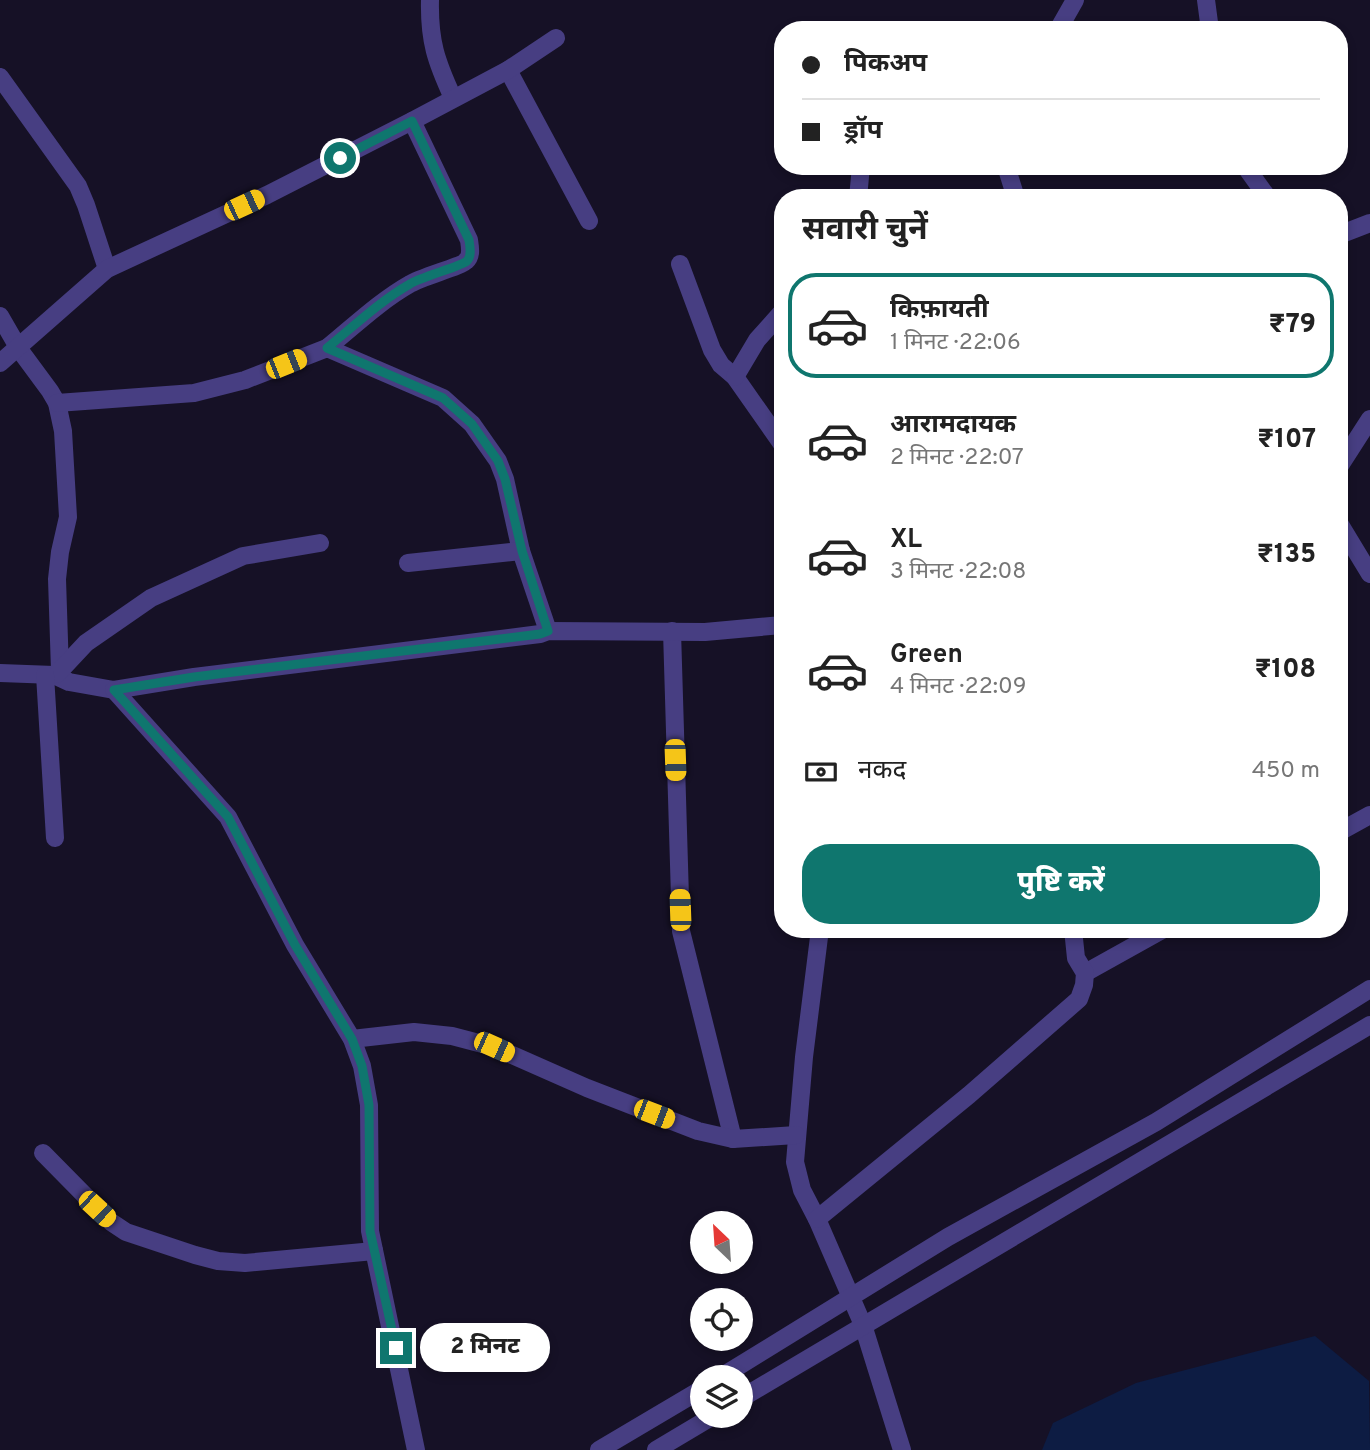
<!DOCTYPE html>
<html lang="hi">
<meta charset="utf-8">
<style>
body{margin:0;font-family:Overpass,"Noto Sans Devanagari",sans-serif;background:#f2f2f2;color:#222;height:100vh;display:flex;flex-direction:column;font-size:26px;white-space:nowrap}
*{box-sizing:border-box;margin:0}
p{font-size:23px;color:#767676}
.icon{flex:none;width:38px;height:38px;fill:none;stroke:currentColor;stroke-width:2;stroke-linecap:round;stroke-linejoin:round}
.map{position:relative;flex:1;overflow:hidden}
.details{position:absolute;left:774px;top:189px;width:574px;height:749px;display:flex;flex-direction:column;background:#fff;border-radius:28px;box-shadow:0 4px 10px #0003}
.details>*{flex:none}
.guide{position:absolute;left:774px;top:21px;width:574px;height:154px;border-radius:28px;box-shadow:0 4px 10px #0003;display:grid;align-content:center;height:154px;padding:0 28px;background:#fff}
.needle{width:46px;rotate:335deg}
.buttons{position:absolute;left:690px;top:1211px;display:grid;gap:14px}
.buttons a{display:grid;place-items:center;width:63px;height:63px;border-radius:50%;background:#fff;box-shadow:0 4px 10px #0003;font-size:35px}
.end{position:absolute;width:32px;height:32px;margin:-16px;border:9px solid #0f766e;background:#fff;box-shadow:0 0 0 4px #fff}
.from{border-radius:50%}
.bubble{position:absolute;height:49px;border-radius:24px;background:#fff;box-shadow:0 4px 10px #0003;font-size:23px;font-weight:800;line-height:49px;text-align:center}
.car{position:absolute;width:21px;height:42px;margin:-21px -10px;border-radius:9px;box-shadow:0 0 5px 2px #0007;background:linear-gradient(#f5c518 24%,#345 0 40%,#f5c518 0 76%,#345 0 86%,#f5c518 0)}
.guide b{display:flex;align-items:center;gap:24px;height:66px;font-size:26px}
.guide b+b{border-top:2px solid #e0e0e0}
.guide i{width:18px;height:18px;background:#222}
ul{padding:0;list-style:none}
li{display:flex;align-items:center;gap:21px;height:105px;margin:0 14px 10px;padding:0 14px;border:4px solid transparent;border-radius:28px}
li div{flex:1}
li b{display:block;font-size:26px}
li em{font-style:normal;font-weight:800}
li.selected{border-color:#0f766e}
li>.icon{width:63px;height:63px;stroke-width:1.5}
h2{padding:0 28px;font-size:32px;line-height:84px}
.pay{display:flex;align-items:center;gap:18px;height:77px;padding:0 28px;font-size:26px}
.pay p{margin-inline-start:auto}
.primary-button{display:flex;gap:14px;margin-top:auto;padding:14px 28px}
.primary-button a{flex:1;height:80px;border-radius:28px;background:#0f766e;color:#fff;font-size:28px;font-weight:800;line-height:80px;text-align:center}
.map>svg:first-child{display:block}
.water{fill:#0d1c43}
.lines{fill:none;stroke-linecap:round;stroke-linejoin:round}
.minor{stroke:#473e82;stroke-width:18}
.route{stroke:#0f766e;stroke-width:9}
</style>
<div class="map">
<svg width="1370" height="1450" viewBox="0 0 1370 1450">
<rect width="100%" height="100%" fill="#161126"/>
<polygon class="water" points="1315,1336 1369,1381 1370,1450 1042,1450 1053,1423 1136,1383"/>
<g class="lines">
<g class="minor">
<path d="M430,0C429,41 436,61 453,98"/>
<polyline points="1206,0 1210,30"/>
<polyline points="1058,30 1075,0"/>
<polyline points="508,70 589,221"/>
<polyline points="0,77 78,186 86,205 107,269"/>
<polyline points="1006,166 1016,198"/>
<polyline points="1245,166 1268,198"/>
<polyline points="858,198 861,166"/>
<polyline points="1339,235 1370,223"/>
<polyline points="680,264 712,350 721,365 735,377 782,444"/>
<polyline points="0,316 19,349 50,391 57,403 63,431 68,517 60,552 57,579 60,671"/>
<path d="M327,348C354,326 380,301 410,284C421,277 462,266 466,261C472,256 470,247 469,240L412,121"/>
<polyline points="0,363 107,269 267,195 412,121 508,70 556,38"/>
<polyline points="735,377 757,340 782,312"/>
<polyline points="57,403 194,393 245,380 327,348 443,398 472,424 498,461 505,479 521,551 548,631"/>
<polyline points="1339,467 1370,419"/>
<polyline points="1339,523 1370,574"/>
<polyline points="408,563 521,551"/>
<polyline points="672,631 681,931 733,1139"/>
<polyline points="0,673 54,675 69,682 114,690 194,677 540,634 548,631 705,632 782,625"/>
<polyline points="57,674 86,643 151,598 243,556 320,543"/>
<polyline points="45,675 55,838"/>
<polyline points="114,690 228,817 295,945 352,1039 362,1066 369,1105 370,1231 416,1450"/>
<polyline points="1339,832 1370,815"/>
<polyline points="820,929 804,1057 795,1162 802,1190 817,1219 863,1325 902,1450"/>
<polyline points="1085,973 1164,929"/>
<polyline points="352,1039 414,1032 452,1036 494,1047 587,1088 698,1131 733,1139 796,1135"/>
<polyline points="43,1153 111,1222 126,1232 195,1255 218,1261 245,1263 374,1251"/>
<polyline points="817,1219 969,1095 1079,999 1084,985 1085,973 1076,958 1073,929"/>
<polyline points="721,1377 948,1237 1156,1122 1370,989"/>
<polyline points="740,1399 1370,1025"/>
<polyline points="599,1450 702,1389"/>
<polyline points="656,1450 713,1416"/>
</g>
</g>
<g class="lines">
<path class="route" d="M340,158L412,121L469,240C470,247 472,256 467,261C462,266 421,277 410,284C380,301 354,326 327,348L443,398L472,424L498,461L505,479L522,551L548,631L540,634L194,677L114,690L228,817L295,945L352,1039L362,1066L369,1105L370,1231L396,1348"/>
</g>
</svg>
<div class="buttons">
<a><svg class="needle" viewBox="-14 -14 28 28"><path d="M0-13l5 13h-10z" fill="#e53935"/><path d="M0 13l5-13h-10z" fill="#767676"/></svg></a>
<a><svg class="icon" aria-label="locate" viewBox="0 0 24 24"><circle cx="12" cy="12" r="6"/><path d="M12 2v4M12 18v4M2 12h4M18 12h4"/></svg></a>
<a><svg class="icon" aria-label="layers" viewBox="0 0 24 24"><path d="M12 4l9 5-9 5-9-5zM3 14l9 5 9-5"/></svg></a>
</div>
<i class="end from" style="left:340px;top:158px"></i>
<i class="end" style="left:396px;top:1348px"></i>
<div class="bubble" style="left:420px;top:1323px;width:130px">2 मिनट</div>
<i class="car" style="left:244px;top:205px;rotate:65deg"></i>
<i class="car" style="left:286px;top:364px;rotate:68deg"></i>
<i class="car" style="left:675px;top:760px;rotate:178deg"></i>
<i class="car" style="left:680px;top:910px;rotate:358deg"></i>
<i class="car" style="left:494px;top:1047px;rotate:114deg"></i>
<i class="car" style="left:654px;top:1114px;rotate:111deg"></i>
<i class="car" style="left:97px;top:1209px;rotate:133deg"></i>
<div class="guide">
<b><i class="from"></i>पिकअप</b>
<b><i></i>ड्रॉप</b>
</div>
<section class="details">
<h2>सवारी चुनें</h2>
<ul>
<li class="selected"><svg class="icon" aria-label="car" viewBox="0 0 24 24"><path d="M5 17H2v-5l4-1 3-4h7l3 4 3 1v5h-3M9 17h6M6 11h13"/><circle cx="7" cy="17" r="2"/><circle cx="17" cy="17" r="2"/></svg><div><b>किफ़ायती</b><p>1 मिनट · 22:06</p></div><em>₹79</em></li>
<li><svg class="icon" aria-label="car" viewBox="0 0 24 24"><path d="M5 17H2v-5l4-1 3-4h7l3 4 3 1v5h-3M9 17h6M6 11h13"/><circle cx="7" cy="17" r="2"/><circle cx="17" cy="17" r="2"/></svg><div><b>आरामदायक</b><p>2 मिनट · 22:07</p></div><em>₹107</em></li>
<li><svg class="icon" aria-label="car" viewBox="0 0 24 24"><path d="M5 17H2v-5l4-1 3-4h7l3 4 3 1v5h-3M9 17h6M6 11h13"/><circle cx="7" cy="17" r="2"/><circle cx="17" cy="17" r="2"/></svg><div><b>XL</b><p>3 मिनट · 22:08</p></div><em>₹135</em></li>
<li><svg class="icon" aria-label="car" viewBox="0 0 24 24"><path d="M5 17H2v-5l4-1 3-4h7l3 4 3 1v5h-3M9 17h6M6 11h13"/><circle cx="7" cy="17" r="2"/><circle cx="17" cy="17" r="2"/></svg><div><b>Green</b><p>4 मिनट · 22:09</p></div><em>₹108</em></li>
</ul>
<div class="pay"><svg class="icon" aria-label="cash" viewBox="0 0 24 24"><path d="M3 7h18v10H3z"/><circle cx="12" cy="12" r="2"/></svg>नकद<p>450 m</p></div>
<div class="primary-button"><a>पुष्टि करें</a></div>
</section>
</div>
